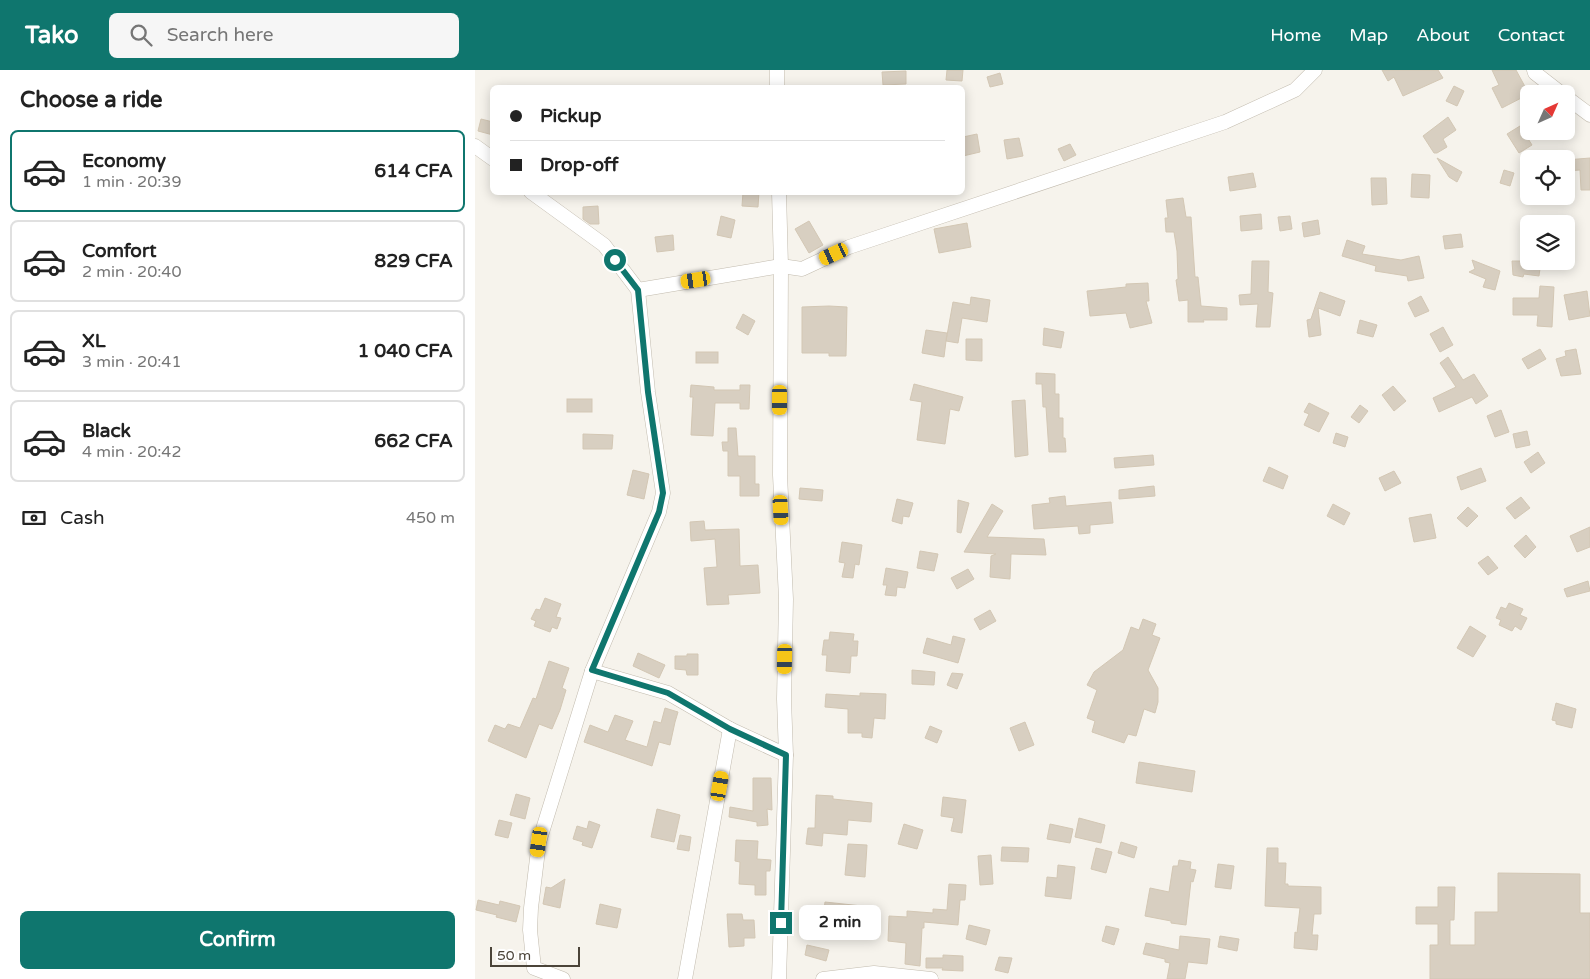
<!DOCTYPE html>
<meta charset="utf-8">
<style>
body{margin:0;font-family:"Varela Round",sans-serif;background:#f6f6f6;color:#222;height:100vh;display:flex;flex-direction:column;font-size:19px;white-space:nowrap}
*{box-sizing:border-box;margin:0}
p{font-size:16px;color:#767676}
.icon{flex:none;width:28px;height:28px;fill:none;stroke:currentColor;stroke-width:2;stroke-linecap:round;stroke-linejoin:round}
.map{position:relative;flex:1;overflow:hidden}
.panel{display:flex;flex-direction:column;background:#fff;width:475px}
.panel>*{flex:none}
.hud{position:absolute;left:15px;top:15px;width:475px;height:110px;border-radius:8px;box-shadow:0 2px 12px #0003;display:grid;align-content:center;height:110px;padding:0 20px;background:#fff}
.needle{width:32px;rotate:45deg}
.controls{position:absolute;left:1045px;top:15px;display:grid;gap:10px}
.controls a{display:grid;place-items:center;width:55px;height:55px;border-radius:8px;background:#fff;box-shadow:0 2px 12px #0003;font-size:25px}
.scale{position:absolute;left:15px;bottom:12px;width:90px;box-sizing:border-box;padding-left:5px;border:2px solid #4b4439;border-top:0;font-size:14px;line-height:18px;white-space:nowrap;color:#4b4439;-webkit-text-stroke:4px #fff;paint-order:stroke}
.end{position:absolute;width:22px;height:22px;margin:-11px;border:6px solid #0f766e;background:#fff;box-shadow:0 0 0 2px #fff}
.from{border-radius:50%}
.bubble{position:absolute;height:35px;border-radius:8px;background:#fff;box-shadow:0 2px 12px #0003;font-size:16px;font-weight:800;line-height:35px;text-align:center}
.car{position:absolute;width:15px;height:30px;margin:-15px -8px;border-radius:6px;box-shadow:0 0 4px 1px #0007;background:linear-gradient(#f5c518 24%,#345 0 40%,#f5c518 0 76%,#345 0 86%,#f5c518 0)}
.hud b{display:flex;align-items:center;gap:18px;height:48px;font-size:19px}
.hud b+b{border-top:1px solid #e0e0e0}
.hud i{width:12px;height:12px;background:#222}
ul{padding:0;list-style:none}
li{display:flex;align-items:center;gap:15px;height:82px;margin:0 10px 8px;padding:0 10px;border:2px solid #e0e0e0;border-radius:8px}
li div{flex:1}
li b{display:block;font-size:19px}
li em{font-style:normal;font-weight:800}
li.selected{border-color:#0f766e}
li>.icon{width:45px;height:45px;stroke-width:1.5}
h2{padding:0 20px;font-size:22px;line-height:60px}
.pay{display:flex;align-items:center;gap:12px;height:55px;padding:0 20px;font-size:19px}
.pay p{margin-inline-start:auto}
.button{display:flex;gap:10px;margin-top:auto;padding:10px 20px}
.button a{flex:1;height:58px;border-radius:8px;background:#0f766e;color:#fff;font-size:20px;font-weight:800;line-height:58px;text-align:center}
header{display:flex;align-items:center;gap:30px;box-sizing:border-box;height:70px;padding:0 25px;background:#0f766e;color:#fff}
header strong{font-size:24px}
nav{display:flex;gap:28px;margin-inline-start:auto;font-size:18px}
.search{width:350px;height:45px;background:#f6f6f6;display:flex;align-items:center;gap:12px;box-sizing:border-box;padding:0 18px;border-radius:8px;color:#767676;font-size:19px}
main{display:flex;flex:1;min-height:0}
.map>svg:first-child{display:block}
.building{fill:#d8cfc1;stroke:#d3c7b4}
.lines{fill:none;stroke-linecap:round;stroke-linejoin:round}
.minor-casing{stroke:#c2bbae;stroke-width:15}
.minor{stroke:#fff;stroke-width:14}
.route{stroke:#0f766e;stroke-width:6}
</style>
<header>
<strong>Tako</strong>
<div class="search"><svg class="icon" aria-label="search" viewBox="0 0 24 24"><circle cx="10" cy="10" r="6"/><path d="M15 15l6 6"/></svg>Search here</div>
<nav><a>Home</a><a>Map</a><a>About</a><a>Contact</a></nav>
</header>
<main>
<section class="panel">
<h2>Choose a ride</h2>
<ul>
<li class="selected"><svg class="icon" aria-label="car" viewBox="0 0 24 24"><path d="M5 17H2v-5l4-1 3-4h7l3 4 3 1v5h-3M9 17h6M6 11h13"/><circle cx="7" cy="17" r="2"/><circle cx="17" cy="17" r="2"/></svg><div><b>Economy</b><p>1 min · 20:39</p></div><em>614 CFA</em></li>
<li><svg class="icon" aria-label="car" viewBox="0 0 24 24"><path d="M5 17H2v-5l4-1 3-4h7l3 4 3 1v5h-3M9 17h6M6 11h13"/><circle cx="7" cy="17" r="2"/><circle cx="17" cy="17" r="2"/></svg><div><b>Comfort</b><p>2 min · 20:40</p></div><em>829 CFA</em></li>
<li><svg class="icon" aria-label="car" viewBox="0 0 24 24"><path d="M5 17H2v-5l4-1 3-4h7l3 4 3 1v5h-3M9 17h6M6 11h13"/><circle cx="7" cy="17" r="2"/><circle cx="17" cy="17" r="2"/></svg><div><b>XL</b><p>3 min · 20:41</p></div><em>1 040 CFA</em></li>
<li><svg class="icon" aria-label="car" viewBox="0 0 24 24"><path d="M5 17H2v-5l4-1 3-4h7l3 4 3 1v5h-3M9 17h6M6 11h13"/><circle cx="7" cy="17" r="2"/><circle cx="17" cy="17" r="2"/></svg><div><b>Black</b><p>4 min · 20:42</p></div><em>662 CFA</em></li>
</ul>
<div class="pay"><svg class="icon" aria-label="cash" viewBox="0 0 24 24"><path d="M3 7h18v10H3z"/><circle cx="12" cy="12" r="2"/></svg>Cash<p>450 m</p></div>
<div class="button"><a>Confirm</a></div>
</section>
<div class="map">
<svg width="1115" height="909" viewBox="0 0 1115 909">
<rect width="100%" height="100%" fill="#f6f3ec"/>
<g class="building">
<polygon points="472,0 488,0 487,11 471,10"/>
<polygon points="907,0 963,0 968,8 928,26 919,7 913,11"/>
<polygon points="1017,0 1041,0 1054,24 1027,38 1017,18 1024,15"/>
<polygon points="431,1 431,14 408,15 407,2"/>
<polygon points="525,3 528,14 515,17 512,7"/>
<polygon points="979,16 989,21 982,36 971,31"/>
<polygon points="973,47 981,60 968,69 972,77 962,83 959,83 948,66"/>
<polygon points="6,49 18,52 18,65 3,61"/>
<polygon points="1045,56 1057,75 1044,83 1032,64"/>
<polygon points="502,64 505,82 488,86 488,67"/>
<polygon points="544,68 548,86 532,89 529,70"/>
<polygon points="595,74 601,85 589,91 583,79"/>
<polygon points="962,88 987,102 982,112 974,107"/>
<polygon points="1115,88 1115,120 1106,120 1105,100 1091,101 1091,90"/>
<polygon points="1029,100 1039,103 1035,116 1025,113"/>
<polygon points="778,103 781,117 755,121 753,107"/>
<polygon points="937,104 955,105 954,128 936,127"/>
<polygon points="896,108 911,108 912,134 897,135"/>
<polygon points="268,122 284,122 283,137 267,136"/>
<polygon points="708,128 711,147 716,147 720,207 723,207 726,236 752,238 752,250 728,250 729,252 713,252 713,230 704,231 701,210 703,209 702,181 699,162 691,162 690,148 693,148 691,130"/>
<polygon points="123,136 124,154 115,154 108,149 108,137"/>
<polygon points="786,144 787,159 766,161 765,146"/>
<polygon points="246,146 260,150 256,168 242,165"/>
<polygon points="815,146 817,159 805,161 803,147"/>
<polygon points="843,150 845,164 829,167 827,153"/>
<polygon points="334,151 348,175 334,183 320,159"/>
<polygon points="492,153 496,177 464,183 459,159"/>
<polygon points="986,164 988,177 970,179 968,166"/>
<polygon points="198,165 199,180 182,182 180,167"/>
<polygon points="872,170 890,176 887,184 926,190 944,186 949,208 933,211 932,206 900,201 901,196 867,186"/>
<polygon points="997,190 1025,201 1020,220 1008,217 1011,209 994,202 1000,199"/>
<polygon points="777,191 794,191 793,222 798,223 795,257 781,257 783,234 765,235 764,225 776,224"/>
<polygon points="1037,191 1066,191 1064,206 1049,204 1048,207 1038,205"/>
<polygon points="673,213 674,231 671,231 677,253 655,258 651,243 615,246 612,221 651,217 651,214"/>
<polygon points="1065,216 1079,217 1077,257 1062,256 1063,245 1038,245 1038,228 1064,228"/>
<polygon points="1112,221 1115,246 1094,250 1089,225"/>
<polygon points="845,222 870,231 865,246 843,238 846,265 834,267 832,250 836,249"/>
<polygon points="946,226 954,241 940,247 933,233"/>
<polygon points="496,227 515,230 512,252 487,248 483,273 471,271 478,232 495,235"/>
<polygon points="354,236 372,237 371,286 354,286 354,283 327,283 327,237"/>
<polygon points="268,244 280,251 273,265 261,258"/>
<polygon points="885,250 902,255 898,267 882,263"/>
<polygon points="968,257 978,275 965,282 955,264"/>
<polygon points="569,258 589,262 586,278 568,275"/>
<polygon points="451,260 472,263 469,287 447,283"/>
<polygon points="491,269 507,269 507,291 491,290"/>
<polygon points="1065,279 1071,289 1053,299 1047,289"/>
<polygon points="1101,279 1106,304 1086,306 1081,289 1091,286 1090,281"/>
<rect x="221" y="282" width="22" height="11"/>
<polygon points="973,287 988,310 999,304 1013,326 1001,334 997,327 964,342 958,328 981,317 965,293"/>
<polygon points="561,303 580,304 580,324 584,324 584,348 588,348 588,368 590,368 591,382 574,382 571,337 568,337 567,314 561,314"/>
<polygon points="439,314 488,327 484,341 475,339 470,374 442,370 447,332 435,330"/>
<polygon points="216,315 239,317 239,320 265,320 265,315 275,315 274,339 265,339 265,333 240,333 238,366 216,365 218,327 215,327"/>
<polygon points="918,316 931,331 919,341 907,325"/>
<rect x="92" y="329" width="25" height="13"/>
<polygon points="550,330 553,385 540,387 537,331"/>
<polygon points="834,333 854,343 844,362 829,355 834,344 829,342"/>
<polygon points="885,335 893,341 884,353 876,347"/>
<polygon points="1026,340 1034,362 1020,367 1012,346"/>
<polygon points="253,358 261,358 263,386 280,386 280,414 284,414 284,426 265,426 265,406 253,406 253,381 248,381 247,372 253,372"/>
<polygon points="1052,361 1055,375 1041,378 1038,364"/>
<polygon points="861,363 873,367 870,377 858,373"/>
<polygon points="108,364 138,365 137,379 108,379"/>
<polygon points="1063,382 1070,393 1056,403 1049,392"/>
<polygon points="678,385 679,395 640,398 639,388"/>
<polygon points="794,397 813,406 808,419 788,411"/>
<polygon points="1006,398 1011,411 986,420 982,407"/>
<polygon points="158,400 174,404 169,429 152,425"/>
<polygon points="919,401 926,413 910,421 904,408"/>
<polygon points="679,416 680,426 644,429 644,420"/>
<polygon points="325,418 348,420 347,431 324,429"/>
<polygon points="590,426 591,436 636,432 638,453 615,455 615,463 604,464 603,456 559,459 557,435 575,433 574,428"/>
<polygon points="1046,427 1055,438 1040,449 1031,438"/>
<polygon points="422,429 438,433 434,447 428,446 427,454 417,451"/>
<polygon points="483,430 494,433 486,463 482,462"/>
<polygon points="517,434 528,441 512,467 569,469 571,485 536,484 535,509 515,507 516,486 521,484 489,482"/>
<polygon points="858,434 875,443 869,455 852,446"/>
<polygon points="993,437 1003,446 992,457 982,448"/>
<polygon points="956,444 961,468 939,472 934,448"/>
<polygon points="229,451 230,460 264,459 265,496 283,495 285,523 253,525 254,534 232,535 229,498 242,497 240,469 216,471 215,452"/>
<polygon points="1115,457 1115,477 1102,482 1095,466"/>
<polygon points="1051,465 1061,477 1050,488 1039,476"/>
<polygon points="367,472 387,475 384,495 380,494 378,508 367,507 370,493 364,492"/>
<polygon points="445,481 463,484 459,501 442,498"/>
<polygon points="1013,486 1023,498 1013,505 1003,493"/>
<polygon points="411,498 433,502 430,518 422,517 421,526 410,525 412,515 408,515"/>
<polygon points="493,499 499,509 482,519 476,508"/>
<polygon points="1113,511 1115,521 1092,527 1089,519"/>
<polygon points="70,528 86,534 81,547 86,548 82,559 77,557 75,562 59,556 61,551 56,549 61,539 65,540"/>
<polygon points="1034,533 1048,539 1045,545 1052,548 1046,560 1040,556 1037,561 1024,555 1026,550 1021,548 1026,537 1031,539"/>
<polygon points="515,540 521,551 505,560 499,549"/>
<polygon points="668,549 681,554 677,565 685,568 673,600 683,618 683,632 680,643 669,639 661,666 653,664 649,673 617,662 620,651 612,648 622,620 612,615 619,602 648,580 656,557 664,560"/>
<polygon points="995,556 1011,566 998,587 982,578"/>
<polygon points="355,562 379,564 378,571 383,571 382,586 376,586 375,603 351,601 352,585 347,585 349,570 354,570"/>
<polygon points="478,566 490,569 483,593 448,583 452,568 476,575"/>
<polygon points="163,583 190,595 184,608 158,596"/>
<polygon points="212,584 223,584 223,605 212,605 211,600 200,599 200,586 212,586"/>
<polygon points="74,591 94,598 87,618 91,620 85,640 77,659 64,654 51,688 13,671 20,655 30,659 33,654 45,658 58,628 61,629"/>
<polygon points="437,600 460,602 459,615 437,614"/>
<polygon points="477,603 488,604 482,619 472,615"/>
<polygon points="385,623 411,624 410,649 399,648 397,668 387,667 387,663 373,663 373,639 350,637 351,624 385,626"/>
<polygon points="1081,633 1101,639 1097,658 1081,654 1081,651 1077,650"/>
<polygon points="190,638 203,642 200,652 195,675 184,672 177,696 109,672 115,655 133,662 140,645 158,651 150,670 172,677 179,651 186,653"/>
<polygon points="550,652 559,675 544,681 535,658"/>
<polygon points="455,656 467,661 462,673 450,668"/>
<polygon points="664,692 720,701 717,722 661,713"/>
<polygon points="278,708 296,708 297,740 292,739 293,755 282,756 282,752 254,747 255,737 278,741"/>
<polygon points="41,724 55,728 50,749 35,745"/>
<polygon points="341,725 358,726 358,729 397,733 396,752 373,750 372,765 348,763 347,776 331,774 333,758 340,758"/>
<polygon points="468,727 491,730 487,763 476,761 479,748 466,746"/>
<polygon points="182,739 205,745 199,772 176,767"/>
<polygon points="604,748 630,755 626,773 600,767"/>
<polygon points="24,750 37,753 33,768 20,765"/>
<polygon points="114,751 125,755 117,778 107,775 108,772 98,769 102,756 112,759"/>
<polygon points="429,754 448,760 442,779 423,774"/>
<polygon points="575,754 598,759 595,773 572,769"/>
<polygon points="205,765 216,767 214,781 202,779"/>
<polygon points="261,770 283,771 282,789 296,790 295,801 291,801 291,825 280,825 280,815 264,814 265,792 260,791"/>
<polygon points="646,772 662,777 659,788 643,783"/>
<polygon points="373,774 392,775 390,807 370,805"/>
<polygon points="527,777 554,778 553,792 526,791"/>
<polygon points="621,778 637,782 631,803 616,799"/>
<polygon points="792,778 803,778 803,793 811,793 810,814 813,814 813,816 846,817 846,844 839,844 837,865 843,865 842,880 819,878 820,862 822,863 825,838 790,836"/>
<polygon points="516,785 518,814 505,815 503,786"/>
<polygon points="704,790 716,792 715,799 721,800 718,812 716,811 711,855 696,853 696,851 670,846 675,818 694,822 698,796 703,796"/>
<polygon points="743,794 759,796 756,819 740,817"/>
<polygon points="583,795 600,797 596,829 570,826 572,807 582,808"/>
<polygon points="1023,803 1105,804 1105,843 1115,843 1115,909 955,909 955,875 963,875 963,854 941,854 941,837 963,837 963,817 980,817 979,850 975,850 975,875 1000,875 1000,842 1023,842"/>
<polygon points="90,809 85,838 68,834 71,817 76,818"/>
<polygon points="474,814 491,815 490,830 485,830 483,855 449,852 449,858 447,858 445,896 430,894 431,873 413,871 414,846 432,847 432,841 458,843 458,839 472,840"/>
<polygon points="3,830 24,835 25,831 45,836 41,852 21,847 22,845 1,840"/>
<polygon points="350,832 387,836 385,856 356,853 357,848 348,847"/>
<polygon points="125,834 146,839 142,858 121,854"/>
<polygon points="252,844 267,844 268,850 279,850 280,868 269,868 269,876 254,877"/>
<polygon points="494,855 515,860 511,875 491,869"/>
<polygon points="631,856 644,859 639,875 627,871"/>
<polygon points="705,866 735,869 732,894 713,892 710,909 692,909 695,893 690,892 690,889 668,884 671,873 704,880"/>
<polygon points="745,866 764,869 762,881 743,877"/>
<polygon points="332,875 354,880 351,891 330,885"/>
<polygon points="468,885 488,886 488,901 467,900 468,898 451,898 451,888 468,888"/>
<polygon points="524,887 537,888 533,903 520,900"/>
</g>
<g class="lines">
<g class="minor-casing">
<g id="minor">
<polyline points="302,0 302,18"/>
<polyline points="1059,0 1060,3 1087,24"/>
<polyline points="1091,27 1115,45"/>
<polyline points="0,76 18,89"/>
<polyline points="56,122 129,175 163,220 173,322 188,423 184,442 117,601 64,772 56,838 55,860 59,898 88,909"/>
<polyline points="163,220 306,196 327,199 374,177 750,52 820,20 840,0"/>
<polyline points="117,601 193,623 255,659 311,685"/>
<polyline points="210,909 255,659"/>
<polyline points="304,909 311,685 309,629 311,529 305,405 306,196 304,122"/>
<polyline points="348,909 399,903 456,909"/>
</g>
</g>
<use href="#minor" class="minor"/>
</g>
<g class="lines">
<polyline class="route" points="140,190 163,220 173,322 188,423 184,442 117,600 193,623 255,659 311,685 306,853"/>
</g>
</svg>
<div class="controls">
<a><svg class="needle" viewBox="-14 -14 28 28"><path d="M0-13l5 13h-10z" fill="#e53935"/><path d="M0 13l5-13h-10z" fill="#767676"/></svg></a>
<a><svg class="icon" aria-label="locate" viewBox="0 0 24 24"><circle cx="12" cy="12" r="6"/><path d="M12 2v4M12 18v4M2 12h4M18 12h4"/></svg></a>
<a><svg class="icon" aria-label="layers" viewBox="0 0 24 24"><path d="M12 4l9 5-9 5-9-5zM3 14l9 5 9-5"/></svg></a>
</div>
<div class="scale">50 m</div>
<i class="end from" style="left:140px;top:190px"></i>
<i class="end" style="left:306px;top:853px"></i>
<div class="bubble" style="left:324px;top:835px;width:82px">2 min</div>
<i class="car" style="left:359px;top:184px;rotate:245deg"></i>
<i class="car" style="left:221px;top:210px;rotate:261deg"></i>
<i class="car" style="left:305px;top:330px;rotate:180deg"></i>
<i class="car" style="left:306px;top:440px;rotate:177deg"></i>
<i class="car" style="left:310px;top:589px;rotate:181deg"></i>
<i class="car" style="left:245px;top:716px;rotate:10deg"></i>
<i class="car" style="left:64px;top:772px;rotate:188deg"></i>
<div class="hud">
<b><i class="from"></i>Pickup</b>
<b><i></i>Drop-off</b>
</div>
</div>
</main>
